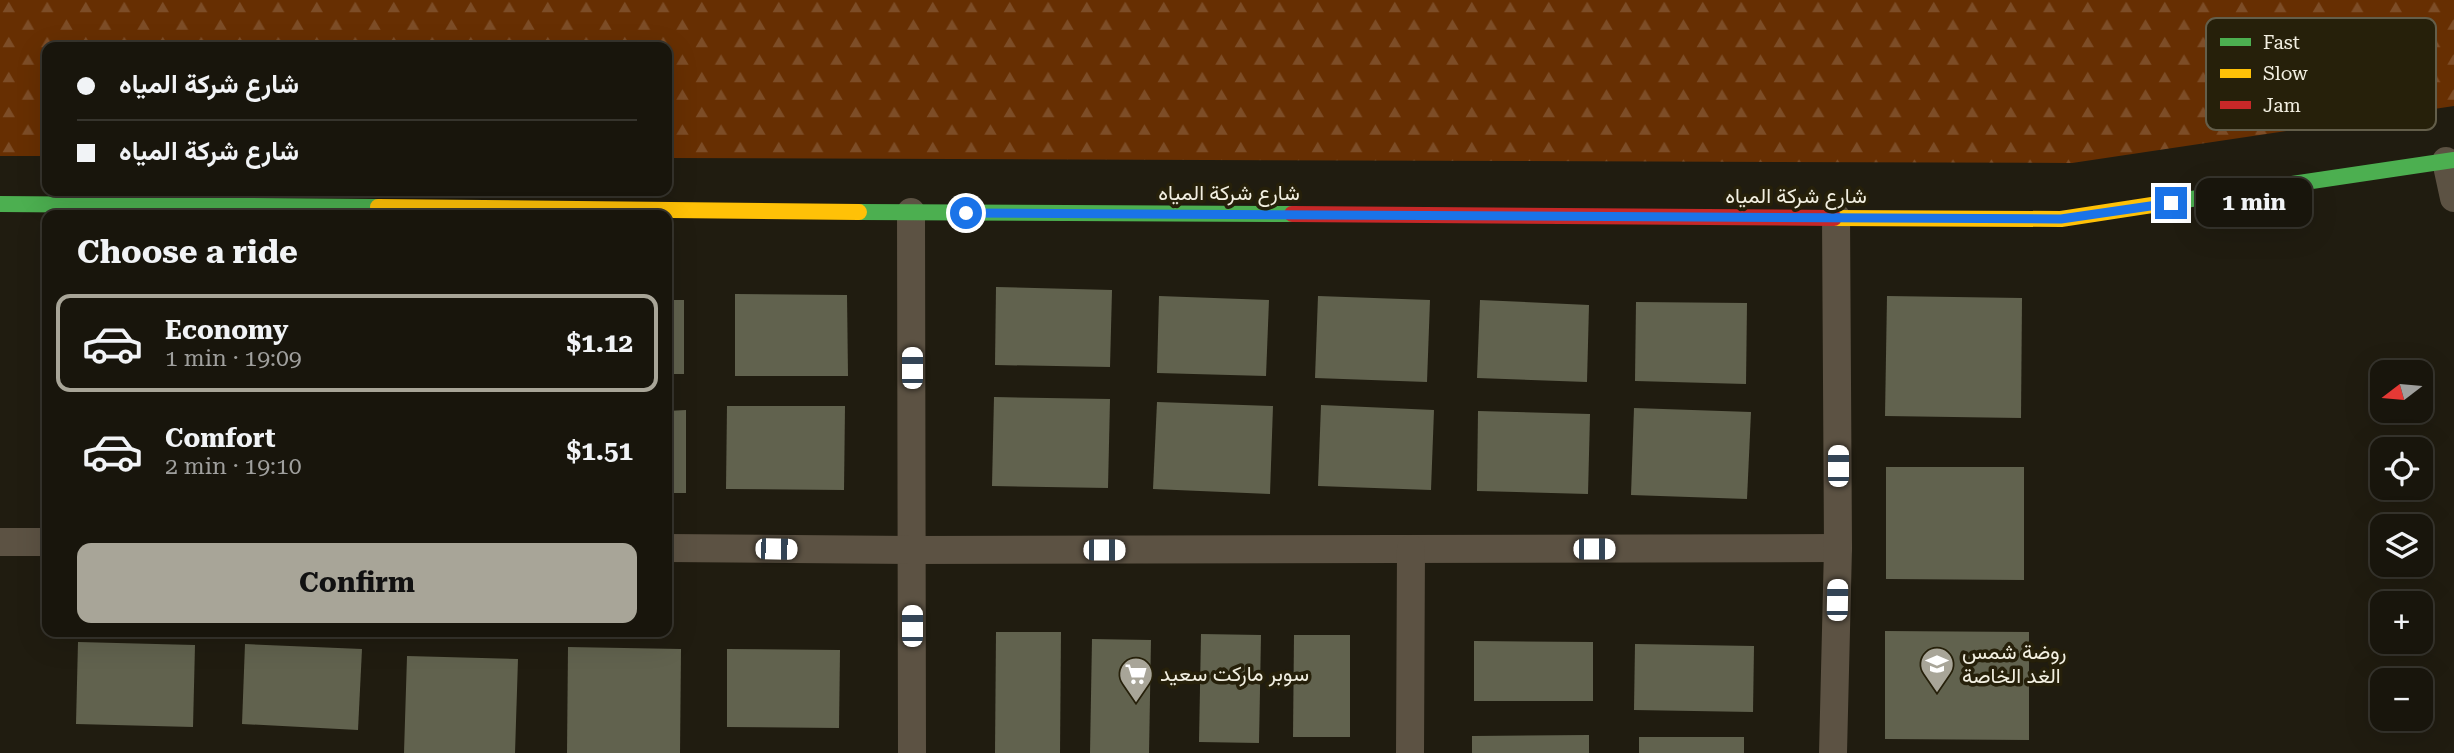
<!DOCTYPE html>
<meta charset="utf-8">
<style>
body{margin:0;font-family:"Roboto Serif",Vazirmatn,serif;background:#25221a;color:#f1f3f6;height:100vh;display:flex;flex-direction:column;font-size:26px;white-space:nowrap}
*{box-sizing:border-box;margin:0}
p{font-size:23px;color:#9f9f9d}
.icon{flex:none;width:38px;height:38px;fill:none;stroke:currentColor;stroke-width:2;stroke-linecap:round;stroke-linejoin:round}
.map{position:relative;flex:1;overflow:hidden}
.sheet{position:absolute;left:42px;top:210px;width:630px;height:427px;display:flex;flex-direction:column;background:#18150c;border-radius:14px;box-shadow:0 7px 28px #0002,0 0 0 2px #36342d}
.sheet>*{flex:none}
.hud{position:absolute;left:42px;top:42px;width:630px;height:154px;border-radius:14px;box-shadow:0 7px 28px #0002,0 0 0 2px #36342d;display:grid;align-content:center;height:154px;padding:0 35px;background:#18150c}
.needle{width:46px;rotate:254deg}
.controls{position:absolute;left:2370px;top:360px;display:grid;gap:14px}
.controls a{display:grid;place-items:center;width:63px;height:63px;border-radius:14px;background:#18150c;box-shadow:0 7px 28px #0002,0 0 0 2px #36342d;font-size:35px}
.end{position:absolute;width:32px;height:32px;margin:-16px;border:9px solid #1a73e8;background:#fff;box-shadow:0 0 0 4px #fff}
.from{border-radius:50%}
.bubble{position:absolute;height:49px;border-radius:14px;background:#18150c;box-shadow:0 7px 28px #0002,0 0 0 2px #36342d;font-size:23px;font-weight:700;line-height:49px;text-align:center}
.car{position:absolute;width:21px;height:42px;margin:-21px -10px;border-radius:9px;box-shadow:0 0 5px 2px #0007;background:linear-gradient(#fff 24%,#345 0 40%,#fff 0 76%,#345 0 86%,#fff 0)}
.hud b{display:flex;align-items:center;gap:24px;height:66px;font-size:26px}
.hud b+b{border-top:2px solid #36342d}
.hud i{width:18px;height:18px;background:#f1f3f6}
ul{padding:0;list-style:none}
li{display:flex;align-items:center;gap:21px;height:98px;margin:0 14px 10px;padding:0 21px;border:4px solid transparent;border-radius:14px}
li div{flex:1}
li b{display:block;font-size:26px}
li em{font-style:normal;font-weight:700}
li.active{border-color:#a8a598}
li>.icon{width:63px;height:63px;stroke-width:1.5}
h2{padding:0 35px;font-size:32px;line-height:84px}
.cta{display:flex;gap:14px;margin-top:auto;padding:14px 35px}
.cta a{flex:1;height:80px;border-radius:14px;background:#a8a598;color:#111;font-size:28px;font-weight:700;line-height:80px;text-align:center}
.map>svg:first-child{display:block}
.forest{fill:url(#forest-firs)}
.building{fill:#61624e}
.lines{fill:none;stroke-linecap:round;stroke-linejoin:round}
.street{stroke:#5c5243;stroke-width:28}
.fast{stroke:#4caf50;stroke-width:16}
.slow{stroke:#ffc107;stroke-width:16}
.jam{stroke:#c62828;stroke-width:16}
.route{stroke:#1a73e8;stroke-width:9}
.labels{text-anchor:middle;stroke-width:7;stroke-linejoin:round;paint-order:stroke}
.street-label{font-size:21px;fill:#f2efe1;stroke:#26200a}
.poi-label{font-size:21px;fill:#f2efe1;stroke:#26200a;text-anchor:start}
.key{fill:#26200a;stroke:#635e4a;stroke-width:2}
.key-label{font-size:19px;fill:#f2efe1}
</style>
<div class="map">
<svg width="2454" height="753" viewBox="0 0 2454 753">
<defs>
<pattern id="forest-firs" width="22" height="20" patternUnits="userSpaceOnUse" patternTransform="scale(1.75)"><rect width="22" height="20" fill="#672f02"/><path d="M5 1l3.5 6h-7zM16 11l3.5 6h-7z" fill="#7d4d27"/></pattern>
</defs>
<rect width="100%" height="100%" fill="#201c10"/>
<polygon class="forest" points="0,0 2454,0 2454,106 2072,163 667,158 667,47 47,47 47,156 0,156"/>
<g class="building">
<polygon points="996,287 1112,290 1110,367 995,365"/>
<polygon points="735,294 847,295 848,376 735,376"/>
<polygon points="1159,296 1269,300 1266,376 1157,373"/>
<polygon points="1318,296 1430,300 1427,382 1315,378"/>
<polygon points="1887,296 2022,298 2021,418 1885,416"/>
<rect x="667" y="300" width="17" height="74"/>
<polygon points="1480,300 1589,305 1587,382 1477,378"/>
<polygon points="1636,302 1747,303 1746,384 1635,381"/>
<polygon points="994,397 1110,399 1108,488 992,486"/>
<polygon points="1157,402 1273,406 1270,494 1153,489"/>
<polygon points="1321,405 1434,410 1431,490 1318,486"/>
<polygon points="727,406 845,406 844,490 726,489"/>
<polygon points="1634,408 1751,412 1747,499 1631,495"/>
<polygon points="686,410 686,493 667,493 667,411"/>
<polygon points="1478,411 1590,414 1588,494 1477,491"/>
<polygon points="1886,467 2024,467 2024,580 1886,579"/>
<polygon points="1885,631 2029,632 2029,740 1885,739"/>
<polygon points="996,632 1061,632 1060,753 995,753"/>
<polygon points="1201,634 1261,635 1259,743 1199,742"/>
<polygon points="1294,635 1350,635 1350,737 1293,737"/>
<polygon points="1092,639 1151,640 1149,753 1090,753"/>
<polygon points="1474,641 1593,642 1593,701 1474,701"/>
<polygon points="78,642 195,645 193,727 76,724"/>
<polygon points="245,644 362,649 358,730 242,724"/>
<polygon points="1635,644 1754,646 1753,712 1634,710"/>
<polygon points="568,647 681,649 680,753 567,753"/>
<polygon points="727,649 840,650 839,728 727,727"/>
<polygon points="407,656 518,659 515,753 404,753"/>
<polygon points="1589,735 1589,753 1472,753 1472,736"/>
<rect x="1639" y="737" width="105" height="16"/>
</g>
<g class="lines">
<g class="street">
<polyline points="2446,161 2454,198"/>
<polyline points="911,212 912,753"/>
<polyline points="0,542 47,542"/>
<polyline points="667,548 912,550 1838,548"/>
<polyline points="1410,753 1411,549"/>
<polyline points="1833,753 1838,548 1836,217"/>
</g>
<g class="fast">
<polyline points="2178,201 2454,160"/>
<polyline points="0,204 378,207"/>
<polyline points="859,212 1292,214"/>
</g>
<g class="slow">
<polyline points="378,207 859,212"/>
<polyline points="1834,218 2061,219 2178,201"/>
</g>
<polyline class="jam" points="1292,214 1834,218"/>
</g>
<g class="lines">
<polyline class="route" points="966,213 2061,219 2171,203"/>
</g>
<defs>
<g id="school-pin" transform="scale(1.75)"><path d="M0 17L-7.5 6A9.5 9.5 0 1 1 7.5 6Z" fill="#a8a598" stroke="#26200a"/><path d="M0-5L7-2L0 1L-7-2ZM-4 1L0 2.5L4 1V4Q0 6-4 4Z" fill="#fff"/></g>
<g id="supermarket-pin" transform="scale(1.75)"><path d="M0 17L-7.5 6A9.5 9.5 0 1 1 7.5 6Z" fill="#a8a598" stroke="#26200a"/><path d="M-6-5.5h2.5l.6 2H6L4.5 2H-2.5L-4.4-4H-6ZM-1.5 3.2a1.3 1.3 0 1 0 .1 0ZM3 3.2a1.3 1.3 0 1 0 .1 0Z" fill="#fff"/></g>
</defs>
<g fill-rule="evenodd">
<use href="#school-pin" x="1937" y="664"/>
<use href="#supermarket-pin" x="1136" y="674"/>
</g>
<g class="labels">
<g class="street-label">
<text x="1229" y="200">شارع شركة المياه</text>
<text x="1796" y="203">شارع شركة المياه</text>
</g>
<g class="poi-label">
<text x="1962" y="659">روضة شمس<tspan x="1962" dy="24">الغد الخاصة</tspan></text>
<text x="1160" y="681">سوبر ماركت سعيد</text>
</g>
</g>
<rect x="2206" y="18" width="230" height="112" rx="10" class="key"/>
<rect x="2220" y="38" width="31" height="8" fill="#4caf50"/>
<rect x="2220" y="69" width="31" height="9" fill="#ffc107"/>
<rect x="2220" y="101" width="31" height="8" fill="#c62828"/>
<g class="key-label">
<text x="2263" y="49">Fast</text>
<text x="2263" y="80">Slow</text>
<text x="2263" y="112">Jam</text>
</g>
</svg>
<div class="controls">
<a><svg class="needle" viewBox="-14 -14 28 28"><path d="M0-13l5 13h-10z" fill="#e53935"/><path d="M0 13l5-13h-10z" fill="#9f9f9d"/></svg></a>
<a><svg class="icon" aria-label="locate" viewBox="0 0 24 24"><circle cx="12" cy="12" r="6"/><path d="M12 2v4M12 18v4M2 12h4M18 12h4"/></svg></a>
<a><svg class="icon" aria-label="layers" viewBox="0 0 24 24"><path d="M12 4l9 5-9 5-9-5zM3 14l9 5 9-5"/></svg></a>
<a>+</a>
<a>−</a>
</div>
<i class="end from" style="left:966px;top:213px"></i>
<i class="end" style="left:2171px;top:203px"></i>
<div class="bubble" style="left:2196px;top:178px;width:116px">1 min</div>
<i class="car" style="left:912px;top:368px;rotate:0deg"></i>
<i class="car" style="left:1838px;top:466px;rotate:0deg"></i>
<i class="car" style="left:776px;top:549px;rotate:91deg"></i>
<i class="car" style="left:1594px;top:549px;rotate:90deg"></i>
<i class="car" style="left:1104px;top:550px;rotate:90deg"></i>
<i class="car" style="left:1837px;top:600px;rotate:1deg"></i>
<i class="car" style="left:912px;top:626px;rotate:0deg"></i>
<div class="hud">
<b><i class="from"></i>شارع شركة المياه</b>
<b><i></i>شارع شركة المياه</b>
</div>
<section class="sheet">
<h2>Choose a ride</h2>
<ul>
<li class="active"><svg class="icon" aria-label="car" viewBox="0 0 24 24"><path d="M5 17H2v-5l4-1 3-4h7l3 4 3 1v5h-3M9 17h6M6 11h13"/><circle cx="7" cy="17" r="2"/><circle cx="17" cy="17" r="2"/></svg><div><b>Economy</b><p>1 min · 19:09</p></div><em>$1.12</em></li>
<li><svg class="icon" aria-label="car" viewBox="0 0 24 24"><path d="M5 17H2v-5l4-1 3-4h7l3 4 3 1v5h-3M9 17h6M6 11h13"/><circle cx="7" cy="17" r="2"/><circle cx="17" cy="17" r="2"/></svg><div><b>Comfort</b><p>2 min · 19:10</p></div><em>$1.51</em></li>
</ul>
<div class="cta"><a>Confirm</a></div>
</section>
</div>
